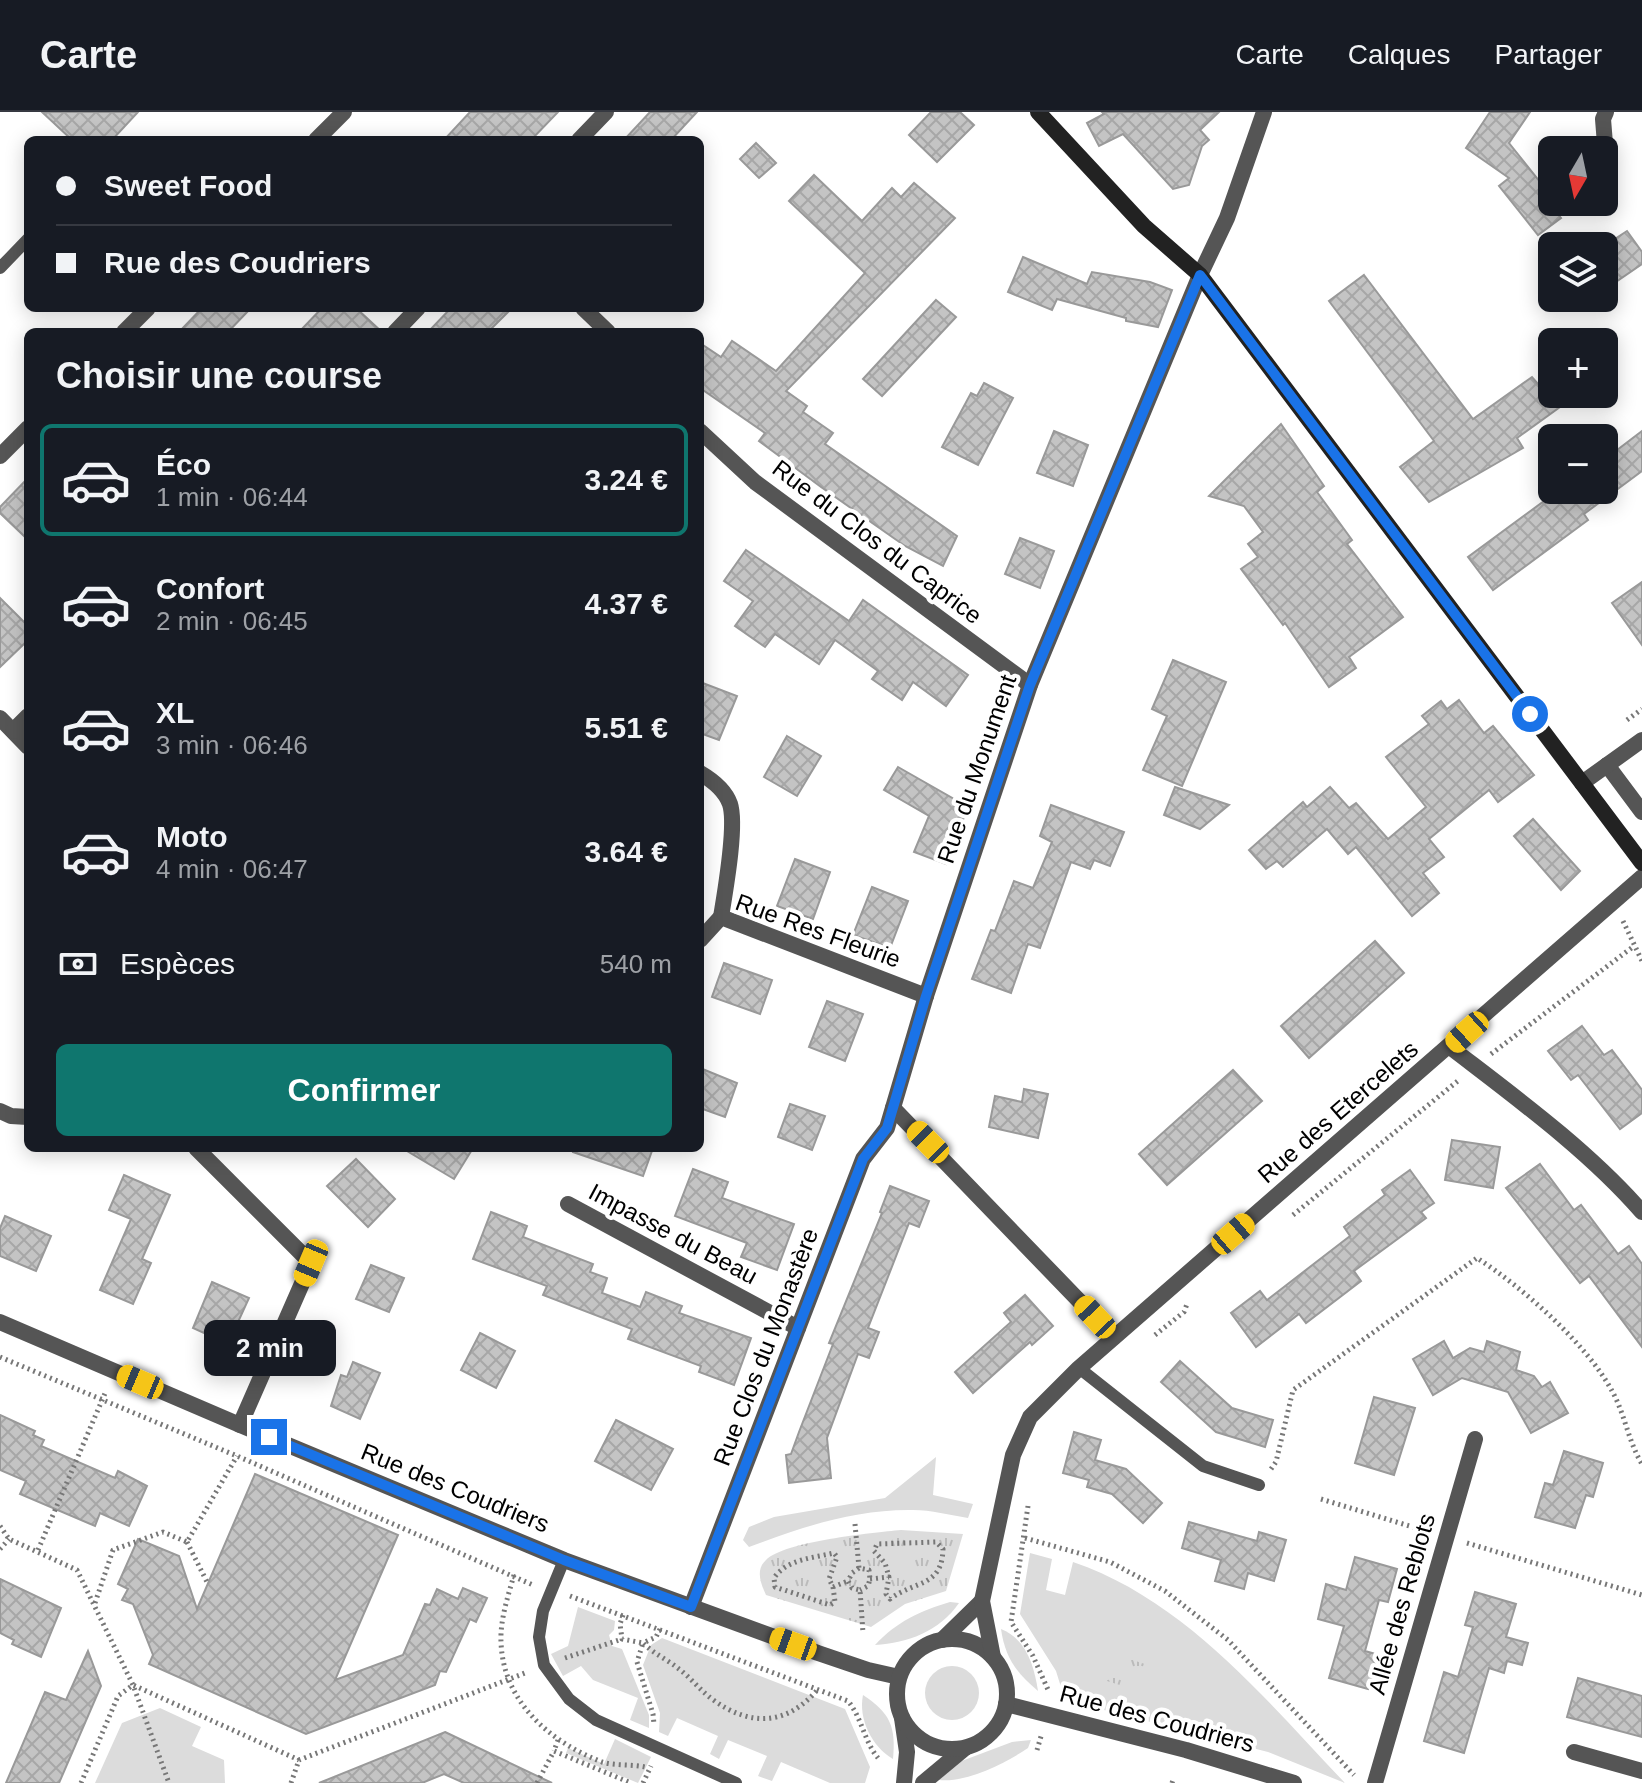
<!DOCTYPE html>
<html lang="fr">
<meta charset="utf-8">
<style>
body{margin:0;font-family:Arial,sans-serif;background:#242831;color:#f1f3f6;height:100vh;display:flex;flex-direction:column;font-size:30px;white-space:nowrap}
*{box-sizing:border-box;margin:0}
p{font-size:26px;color:#9ea1a6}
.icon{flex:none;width:44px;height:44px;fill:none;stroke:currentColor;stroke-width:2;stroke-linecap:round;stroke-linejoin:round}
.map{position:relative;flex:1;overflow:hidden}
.drawer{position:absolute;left:24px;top:216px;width:680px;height:824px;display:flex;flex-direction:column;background:#171b24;border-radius:12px;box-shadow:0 4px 20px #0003}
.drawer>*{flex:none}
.hud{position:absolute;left:24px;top:24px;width:680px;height:176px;border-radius:12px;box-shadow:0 4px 20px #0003;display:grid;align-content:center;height:176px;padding:0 32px;background:#171b24}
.needle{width:52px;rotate:189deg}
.buttons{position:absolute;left:1538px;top:24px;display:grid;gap:16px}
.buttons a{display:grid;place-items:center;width:80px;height:80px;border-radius:12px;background:#171b24;box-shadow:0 4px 20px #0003;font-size:40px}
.end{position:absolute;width:36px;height:36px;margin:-18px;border:10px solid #1a73e8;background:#fff;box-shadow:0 0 0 4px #fff}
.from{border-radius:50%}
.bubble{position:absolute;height:56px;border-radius:12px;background:#171b24;box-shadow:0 4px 20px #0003;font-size:26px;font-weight:600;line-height:56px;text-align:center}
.car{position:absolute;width:24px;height:48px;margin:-24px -12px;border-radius:10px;box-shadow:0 0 6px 2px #0007;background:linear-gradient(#f5c518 24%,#345 0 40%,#f5c518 0 76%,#345 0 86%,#f5c518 0)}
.hud b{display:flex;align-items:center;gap:28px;height:76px;font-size:30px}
.hud b+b{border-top:2px solid #363941}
.hud i{width:20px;height:20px;background:#f1f3f6}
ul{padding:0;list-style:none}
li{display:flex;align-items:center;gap:24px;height:112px;margin:0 16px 12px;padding:0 16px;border:4px solid transparent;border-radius:12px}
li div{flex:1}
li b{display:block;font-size:30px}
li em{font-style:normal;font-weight:600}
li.on{border-color:#0f766e}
li>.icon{width:72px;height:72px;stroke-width:1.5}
h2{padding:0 32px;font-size:36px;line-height:96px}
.pay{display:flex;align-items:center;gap:20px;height:88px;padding:0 32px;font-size:30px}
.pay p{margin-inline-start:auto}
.button{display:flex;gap:16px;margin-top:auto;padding:16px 32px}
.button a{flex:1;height:92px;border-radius:12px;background:#0f766e;color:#fff;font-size:32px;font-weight:600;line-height:92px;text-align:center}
header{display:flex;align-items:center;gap:48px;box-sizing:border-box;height:112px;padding:0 40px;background:#171b24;border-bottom:2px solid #363941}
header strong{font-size:38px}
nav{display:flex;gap:44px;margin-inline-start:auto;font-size:28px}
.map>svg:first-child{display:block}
.grass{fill:#dcdcdc}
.park{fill:url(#park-tufts)}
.building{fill:url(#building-cross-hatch);stroke:#999;stroke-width:2}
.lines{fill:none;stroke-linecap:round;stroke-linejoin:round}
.path{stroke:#777;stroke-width:5;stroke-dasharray:2 4;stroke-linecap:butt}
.service{stroke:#555;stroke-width:12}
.minor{stroke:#555;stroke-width:16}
.tertiary{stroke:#555;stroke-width:16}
.secondary{stroke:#222;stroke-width:16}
.route{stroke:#1a73e8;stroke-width:10}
.labels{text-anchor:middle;stroke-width:8;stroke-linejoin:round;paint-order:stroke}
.street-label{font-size:24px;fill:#000;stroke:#fff}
</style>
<header>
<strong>Carte</strong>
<nav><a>Carte</a><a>Calques</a><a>Partager</a></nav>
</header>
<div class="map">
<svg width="1642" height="1671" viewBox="0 0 1642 1671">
<defs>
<pattern id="park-tufts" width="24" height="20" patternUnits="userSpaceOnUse" patternTransform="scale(2)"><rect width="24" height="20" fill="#dcdcdc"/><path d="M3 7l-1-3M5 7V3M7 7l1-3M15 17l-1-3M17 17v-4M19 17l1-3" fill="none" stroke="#bbb"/></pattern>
<pattern id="building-cross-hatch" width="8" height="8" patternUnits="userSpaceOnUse" patternTransform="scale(2)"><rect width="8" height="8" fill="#c4c4c4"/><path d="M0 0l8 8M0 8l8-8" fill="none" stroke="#a7a7a7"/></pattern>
</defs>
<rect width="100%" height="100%" fill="#fff"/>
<g class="grass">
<path d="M936,1345L933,1383L973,1392L968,1406C950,1403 931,1398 913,1398C856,1397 802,1415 749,1435L743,1428L749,1415L774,1405L885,1386Z"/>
<path d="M1030,1441L1052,1447L1046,1478L1065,1483L1073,1450C1185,1488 1266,1588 1345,1671L1268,1640L1065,1588L1056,1559L1020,1502Z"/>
<path d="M950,1490L959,1491C940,1519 908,1531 875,1533C896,1510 920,1499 950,1490Z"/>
<polygon points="578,1495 615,1509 614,1518 609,1523 612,1534 622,1537 649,1603 649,1616 630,1608 638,1586 593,1568 581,1554 563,1564 551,1542 568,1534"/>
<path d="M1001,1517C1026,1527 1034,1553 1038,1579C1016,1561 1005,1545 1001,1517Z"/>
<polygon points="662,1526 845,1597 870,1655 865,1671 830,1671 781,1650 772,1669 758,1664 767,1644 728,1628 719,1647 710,1642 718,1624 677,1606 668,1624 659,1620 660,1601 643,1553 651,1533"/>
<circle cx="952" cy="1581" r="27"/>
<path d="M863,1583C890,1601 896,1614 893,1647C872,1635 858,1607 863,1583Z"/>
<polygon points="160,1596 201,1615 192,1634 224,1648 225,1671 95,1671 122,1611"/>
<polygon points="615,1627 651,1645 638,1671 566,1641 568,1636 604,1652"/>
<path d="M1031,1628L1028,1636C1006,1651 967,1671 939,1668L959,1650L1012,1630Z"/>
</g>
<g class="park">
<path d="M901,1418L963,1422L946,1479L905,1492L871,1515L766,1483C761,1472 755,1458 766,1448C785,1429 872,1421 901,1418Z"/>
<polygon points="1105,1539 1154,1555 1146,1581 1097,1566"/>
</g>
<g class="building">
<polygon points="42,0 138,0 112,28 72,28"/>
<polygon points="470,0 558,0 531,28 444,28"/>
<polygon points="650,0 697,0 671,28 624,28"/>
<polygon points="931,0 960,0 974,13 937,50 909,23"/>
<polygon points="1102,0 1219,0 1200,18 1209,28 1202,34 1189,73 1173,77 1123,22 1099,34 1087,11 1104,2"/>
<polygon points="1490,0 1530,0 1509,31 1552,85 1552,90 1558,92 1554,97 1561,106 1538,123 1499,74 1509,66 1466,36"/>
<polygon points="756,31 776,51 759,66 740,47"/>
<polygon points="814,63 862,109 892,76 901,85 914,71 955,106 786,279 807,294 803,300 833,321 825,332 957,424 943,454 905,434 821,375 759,329 765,321 700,276 700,231 721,245 732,229 776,259 865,161 789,89"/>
<polygon points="1627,119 1642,140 1642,152 1604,178 1604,134"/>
<polygon points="1023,145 1087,172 1092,160 1150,170 1172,178 1158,215 1126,209 1126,206 1057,187 1052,198 1008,180"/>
<polygon points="1364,163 1473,307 1532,265 1538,272 1552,263 1552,282 1578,282 1517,326 1523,336 1429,390 1400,355 1434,329 1329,189"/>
<polygon points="936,188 956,205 882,284 863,267"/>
<polygon points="202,196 251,196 228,220 179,220"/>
<polygon points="322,196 356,196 382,220 299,220"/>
<polygon points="451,196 512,196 488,220 428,220"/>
<polygon points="984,271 1013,286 978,353 942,335 971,281 977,284"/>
<polygon points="1281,312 1324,374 1317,380 1352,428 1347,432 1403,505 1349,545 1356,556 1329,575 1285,511 1283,513 1241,457 1258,445 1248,432 1263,420 1244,394 1209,384"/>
<polygon points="1054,319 1088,333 1073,374 1037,361"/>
<polygon points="1642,319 1642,359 1584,402 1588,408 1493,478 1468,445 1559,378 1604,378 1604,348"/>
<polygon points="28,366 28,428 0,401 0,395"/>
<polygon points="1020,426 1054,439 1040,476 1005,462"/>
<polygon points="746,438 849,509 863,488 968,563 946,594 913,570 902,588 872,567 878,559 835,528 819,552 775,522 765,535 735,514 753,489 724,469"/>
<polygon points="1642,470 1642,533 1612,491"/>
<polygon points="0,486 28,514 28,528 0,555"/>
<polygon points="1173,548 1226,570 1182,674 1143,658 1167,604 1152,597"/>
<polygon points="700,570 737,584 719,628 700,621"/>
<polygon points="1459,588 1484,621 1493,614 1534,663 1498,690 1489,678 1429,727 1444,745 1423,761 1439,781 1412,804 1356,735 1348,742 1327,717 1283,755 1277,749 1266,757 1249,738 1303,690 1307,695 1330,675 1349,696 1356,691 1388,727 1426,695 1386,645 1429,612 1422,604 1441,589 1447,597"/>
<polygon points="787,624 821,644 797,684 764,665"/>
<polygon points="898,655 968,695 946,752 914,740 929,704 884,678"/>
<polygon points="1175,675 1229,693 1200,717 1164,703"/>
<polygon points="1051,693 1124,720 1110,754 1094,748 1090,757 1071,750 1040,836 1028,832 1011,881 972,867 991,818 995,819 1014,769 1033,776 1052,730 1040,724"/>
<polygon points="1533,707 1580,759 1561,778 1514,724"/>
<polygon points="795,747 830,760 813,807 777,794"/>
<polygon points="872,775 908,789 890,836 853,823"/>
<polygon points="1375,829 1404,861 1309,946 1281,914"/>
<polygon points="724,851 772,868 760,902 712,885"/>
<polygon points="827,889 863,902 845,949 809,935"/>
<polygon points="1582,914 1604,943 1612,938 1642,978 1642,1001 1620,1017 1578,963 1571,968 1548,939"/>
<polygon points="700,956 737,971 725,1005 700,996"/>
<polygon points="1233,958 1262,989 1167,1073 1139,1042"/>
<polygon points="1024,977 1048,982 1038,1026 989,1015 995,984 1022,990"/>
<polygon points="790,992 825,1004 812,1038 778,1025"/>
<polygon points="1452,1028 1500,1035 1493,1076 1445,1068"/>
<polygon points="402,1036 473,1036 454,1067"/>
<polygon points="574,1036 653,1036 643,1064 573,1040"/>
<polygon points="356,1047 395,1087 368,1115 327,1074"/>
<polygon points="1540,1052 1574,1098 1581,1093 1618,1142 1629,1134 1642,1152 1642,1235 1589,1164 1580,1171 1506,1076"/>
<polygon points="693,1057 728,1070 722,1086 794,1112 777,1158 741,1145 747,1131 675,1104"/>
<polygon points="1410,1058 1434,1091 1421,1100 1426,1106 1354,1159 1361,1169 1306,1211 1299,1202 1256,1235 1231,1201 1260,1179 1267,1188 1350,1124 1344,1115 1385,1083 1382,1078"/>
<polygon points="124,1063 170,1083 142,1147 151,1151 133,1192 100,1178 131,1107 109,1098"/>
<polygon points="890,1074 929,1089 919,1115 909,1111 868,1216 879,1220 869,1246 858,1242 827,1326 831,1366 789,1371 786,1343 791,1342 799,1320 833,1232 829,1231 882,1101 880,1100"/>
<polygon points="491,1100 527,1114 523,1125 593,1152 590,1160 607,1166 602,1181 640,1195 646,1180 682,1194 679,1201 751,1226 734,1273 699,1260 701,1254 628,1227 632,1217 543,1183 547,1174 473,1147"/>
<polygon points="5,1104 51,1124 36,1159 0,1144 0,1116"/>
<polygon points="371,1153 404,1166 389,1200 356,1187"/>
<polygon points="212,1170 249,1186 228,1232 193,1216"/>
<polygon points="1025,1183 1053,1214 1032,1233 1030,1230 973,1281 955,1260 1011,1210 1004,1201"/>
<polygon points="480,1221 515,1239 496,1276 461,1258"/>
<polygon points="1444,1229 1453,1246 1470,1236 1484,1240 1487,1229 1520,1240 1516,1258 1534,1264 1542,1275 1550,1270 1568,1301 1531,1321 1508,1280 1462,1266 1433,1283 1413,1247"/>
<polygon points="1180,1249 1232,1296 1273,1308 1265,1335 1216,1320 1161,1270"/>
<polygon points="353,1250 380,1261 360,1307 331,1294 341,1263 347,1265"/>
<polygon points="1374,1285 1415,1296 1394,1363 1355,1351"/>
<polygon points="0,1303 35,1319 33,1323 44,1328 41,1334 115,1366 118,1359 147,1374 129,1414 100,1401 95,1414 20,1382 26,1369 0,1358"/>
<polygon points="616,1308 673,1337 651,1378 595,1349"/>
<polygon points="1074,1320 1101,1328 1095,1348 1126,1357 1162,1391 1143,1411 1112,1382 1087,1375 1089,1368 1063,1361"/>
<polygon points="1564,1339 1603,1351 1593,1385 1586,1383 1575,1416 1535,1405 1545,1371 1553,1373"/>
<polygon points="255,1362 398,1423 335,1568 403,1543 425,1492 430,1493 437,1477 458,1487 463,1476 487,1486 476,1510 470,1507 446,1560 440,1559 435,1573 306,1622 149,1552 153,1543 133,1492 122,1488 128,1477 118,1472 138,1427 179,1444 197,1497"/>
<polygon points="1189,1410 1257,1429 1259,1420 1286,1428 1274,1469 1248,1461 1244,1477 1215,1469 1221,1448 1182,1436"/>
<polygon points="1355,1445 1397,1457 1388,1490 1379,1488 1365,1539 1379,1543 1368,1577 1329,1566 1344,1514 1318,1507 1326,1472 1346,1478"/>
<polygon points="0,1467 61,1496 41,1545 12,1532 14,1528 0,1521"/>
<polygon points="1475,1480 1516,1492 1506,1525 1528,1531 1522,1553 1507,1549 1504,1561 1489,1556 1464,1641 1424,1629 1444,1560 1458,1565 1473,1515 1465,1513"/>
<polygon points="88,1539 101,1574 59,1671 6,1671 45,1580 66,1588"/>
<polygon points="1578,1566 1642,1584 1642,1625 1567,1605"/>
<polygon points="445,1620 552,1671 464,1671 444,1662 422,1671 319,1671"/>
</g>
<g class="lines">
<g class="path">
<polyline points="1627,608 1642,597"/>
<polyline points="1623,809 1642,849"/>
<polyline points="1491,942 1634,834"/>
<polyline points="1293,1103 1459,968"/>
<polyline points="1155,1223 1184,1200 1187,1192"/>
<polyline points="0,1245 237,1344 533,1473"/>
<path d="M1271,1357L1276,1350L1293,1278L1477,1146C1522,1175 1587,1232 1612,1279C1625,1302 1628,1329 1642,1352"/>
<polyline points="1321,1387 1426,1419"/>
<polyline points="1028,1394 1011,1510 1033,1544 1049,1580"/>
<polyline points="855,1412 859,1456 869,1458 870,1467 868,1474 860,1478"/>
<polyline points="0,1414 9,1427 77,1458 133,1573 169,1671"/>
<polyline points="1025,1426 1110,1450 1165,1479 1228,1528 1354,1663"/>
<polyline points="187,1430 208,1472"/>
<polyline points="1467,1431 1642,1483"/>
<polyline points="0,1437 9,1427"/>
<polyline points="38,1438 106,1279"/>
<polyline points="859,1456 852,1461 848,1469 852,1476 860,1478 863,1521"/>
<path d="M514,1463C508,1484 500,1508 501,1530C503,1590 550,1630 602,1650C615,1654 631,1652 645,1655"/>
<path d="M870,1467L889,1465L886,1482L890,1487C916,1468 942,1475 943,1437L936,1430L877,1432L874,1439L885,1451L889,1465"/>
<path d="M833,1475L835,1490L830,1493L775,1475L774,1466C787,1447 813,1446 834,1441L837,1445L829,1467L833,1475L848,1469"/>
<path d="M570,1484L848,1589C862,1606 864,1629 878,1646"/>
<polyline points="95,1491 113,1438 163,1420 187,1430 237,1344"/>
<polyline points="623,1503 620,1512 622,1527 643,1531 637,1550 653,1602 654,1612"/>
<path d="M660,1517L656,1525L643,1531C654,1542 668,1548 679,1557C691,1566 700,1578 712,1587C750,1615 787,1614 818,1577"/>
<polyline points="565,1546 622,1527"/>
<polyline points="558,1628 554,1639 631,1671"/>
<polyline points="1037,1638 1042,1621"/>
<polyline points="81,1671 118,1584 133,1573 299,1648"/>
<polyline points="291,1671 299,1648 525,1561"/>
<polyline points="537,1671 554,1639"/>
<polyline points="643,1671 651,1654"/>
<polyline points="1172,1671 1173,1668"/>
</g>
<g class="service">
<polyline points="0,156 28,127"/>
<polyline points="1079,1256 1203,1354 1259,1373"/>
<polyline points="564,1448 543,1499 539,1525 544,1553 569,1587 596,1608 736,1671"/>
</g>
<g class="minor">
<polyline points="1606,0 1603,7 1607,57"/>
<polyline points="316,28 344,0"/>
<polyline points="579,28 606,0"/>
<polyline points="583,196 608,220"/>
<polyline points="124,220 148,196"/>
<polyline points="395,220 418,196"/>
<polyline points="700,319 755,370 1030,573"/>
<polyline points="0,344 28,316"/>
<polyline points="0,606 28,635"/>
<polyline points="13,619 28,604"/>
<polyline points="1607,653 1642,700"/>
<path d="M700,661C712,668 725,678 730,692C737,714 725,780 721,805"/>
<polyline points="700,828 721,805 926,884"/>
<path d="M1450,935C1515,985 1588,1038 1642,1100"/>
<polyline points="893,996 1114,1225"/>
<polyline points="0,999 11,1004 28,1005"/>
<polyline points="196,1036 311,1151 240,1313"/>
<polyline points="568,1092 798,1216"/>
<polyline points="691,1495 863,1047 887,1016 926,884 1030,573 1200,163 1227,106 1264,0"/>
<polyline points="1006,1592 1186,1638 1294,1671"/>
<polyline points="902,1606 907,1640 904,1671"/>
<polyline points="1574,1640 1642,1659"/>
<polyline points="923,1671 965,1636"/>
<polyline points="1375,1671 1475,1327"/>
</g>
<g class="tertiary">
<polyline points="1582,671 1642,628"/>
<polyline points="0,1210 240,1313 564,1448 818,1541 868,1558 899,1565"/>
<circle cx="952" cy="1582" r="55"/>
<polyline points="942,1528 982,1489"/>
<polyline points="993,1545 982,1489 1013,1343 1030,1305 1079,1256 1642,765"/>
</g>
<polyline class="secondary" points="1038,0 1144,114 1200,163 1642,751"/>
</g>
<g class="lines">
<polyline class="route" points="269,1325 564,1448 691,1495 863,1047 887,1016 926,884 1030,573 1200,163 1530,602"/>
</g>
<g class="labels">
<g class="street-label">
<text transform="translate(877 430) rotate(37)" y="8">Rue du Clos du Caprice</text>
<text transform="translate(977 657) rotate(-71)" y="8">Rue du Monument</text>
<text transform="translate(818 819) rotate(20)" y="8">Rue Res Fleurie</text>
<text transform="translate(1338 1000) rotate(-41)" y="8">Rue des Etercelets</text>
<text transform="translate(673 1122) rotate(28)" y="8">Impasse du Beau</text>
<text transform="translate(766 1235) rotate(-69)" y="8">Rue Clos du Monastère</text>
<text transform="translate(455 1376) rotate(22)" y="8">Rue des Coudriers</text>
<text transform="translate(1402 1492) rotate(-74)" y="8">Allée des Reblots</text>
<text transform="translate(1157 1607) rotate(15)" y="8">Rue des Coudriers</text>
</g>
</g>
</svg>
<div class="buttons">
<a><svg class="needle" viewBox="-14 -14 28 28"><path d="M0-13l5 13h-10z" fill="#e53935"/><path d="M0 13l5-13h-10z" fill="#9ea1a6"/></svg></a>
<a><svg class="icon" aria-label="layers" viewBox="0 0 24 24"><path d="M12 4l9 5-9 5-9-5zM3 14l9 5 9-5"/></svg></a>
<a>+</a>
<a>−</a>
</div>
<i class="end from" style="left:1530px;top:602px"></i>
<i class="end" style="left:269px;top:1325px"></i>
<div class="bubble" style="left:204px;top:1208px;width:132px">2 min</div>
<i class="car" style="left:1467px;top:920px;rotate:228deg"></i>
<i class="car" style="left:928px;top:1030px;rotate:315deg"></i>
<i class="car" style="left:1233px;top:1122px;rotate:49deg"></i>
<i class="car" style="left:311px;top:1151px;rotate:203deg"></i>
<i class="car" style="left:1095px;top:1205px;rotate:317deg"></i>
<i class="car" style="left:140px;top:1270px;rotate:293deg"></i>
<i class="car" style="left:793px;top:1532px;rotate:290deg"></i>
<div class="hud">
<b><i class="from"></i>Sweet Food</b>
<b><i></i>Rue des Coudriers</b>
</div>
<section class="drawer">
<h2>Choisir une course</h2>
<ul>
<li class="on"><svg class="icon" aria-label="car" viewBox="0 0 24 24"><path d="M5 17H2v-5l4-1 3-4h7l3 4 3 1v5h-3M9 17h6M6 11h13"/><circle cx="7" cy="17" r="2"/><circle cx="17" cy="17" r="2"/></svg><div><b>Éco</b><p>1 min · 06:44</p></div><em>3.24 €</em></li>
<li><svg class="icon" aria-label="car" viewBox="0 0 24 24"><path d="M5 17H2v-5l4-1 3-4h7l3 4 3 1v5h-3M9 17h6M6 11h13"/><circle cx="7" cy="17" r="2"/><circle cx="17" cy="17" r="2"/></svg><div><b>Confort</b><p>2 min · 06:45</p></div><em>4.37 €</em></li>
<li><svg class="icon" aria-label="car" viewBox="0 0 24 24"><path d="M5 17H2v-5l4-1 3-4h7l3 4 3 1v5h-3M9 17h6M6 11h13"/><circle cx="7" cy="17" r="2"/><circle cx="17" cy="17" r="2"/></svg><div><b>XL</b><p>3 min · 06:46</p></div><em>5.51 €</em></li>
<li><svg class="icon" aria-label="car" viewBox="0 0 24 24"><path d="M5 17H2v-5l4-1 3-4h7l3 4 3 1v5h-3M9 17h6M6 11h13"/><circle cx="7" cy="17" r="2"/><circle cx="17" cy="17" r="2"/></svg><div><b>Moto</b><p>4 min · 06:47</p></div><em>3.64 €</em></li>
</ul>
<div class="pay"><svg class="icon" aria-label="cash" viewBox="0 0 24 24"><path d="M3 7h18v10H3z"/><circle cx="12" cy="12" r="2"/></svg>Espèces<p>540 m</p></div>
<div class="button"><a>Confirmer</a></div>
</section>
</div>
